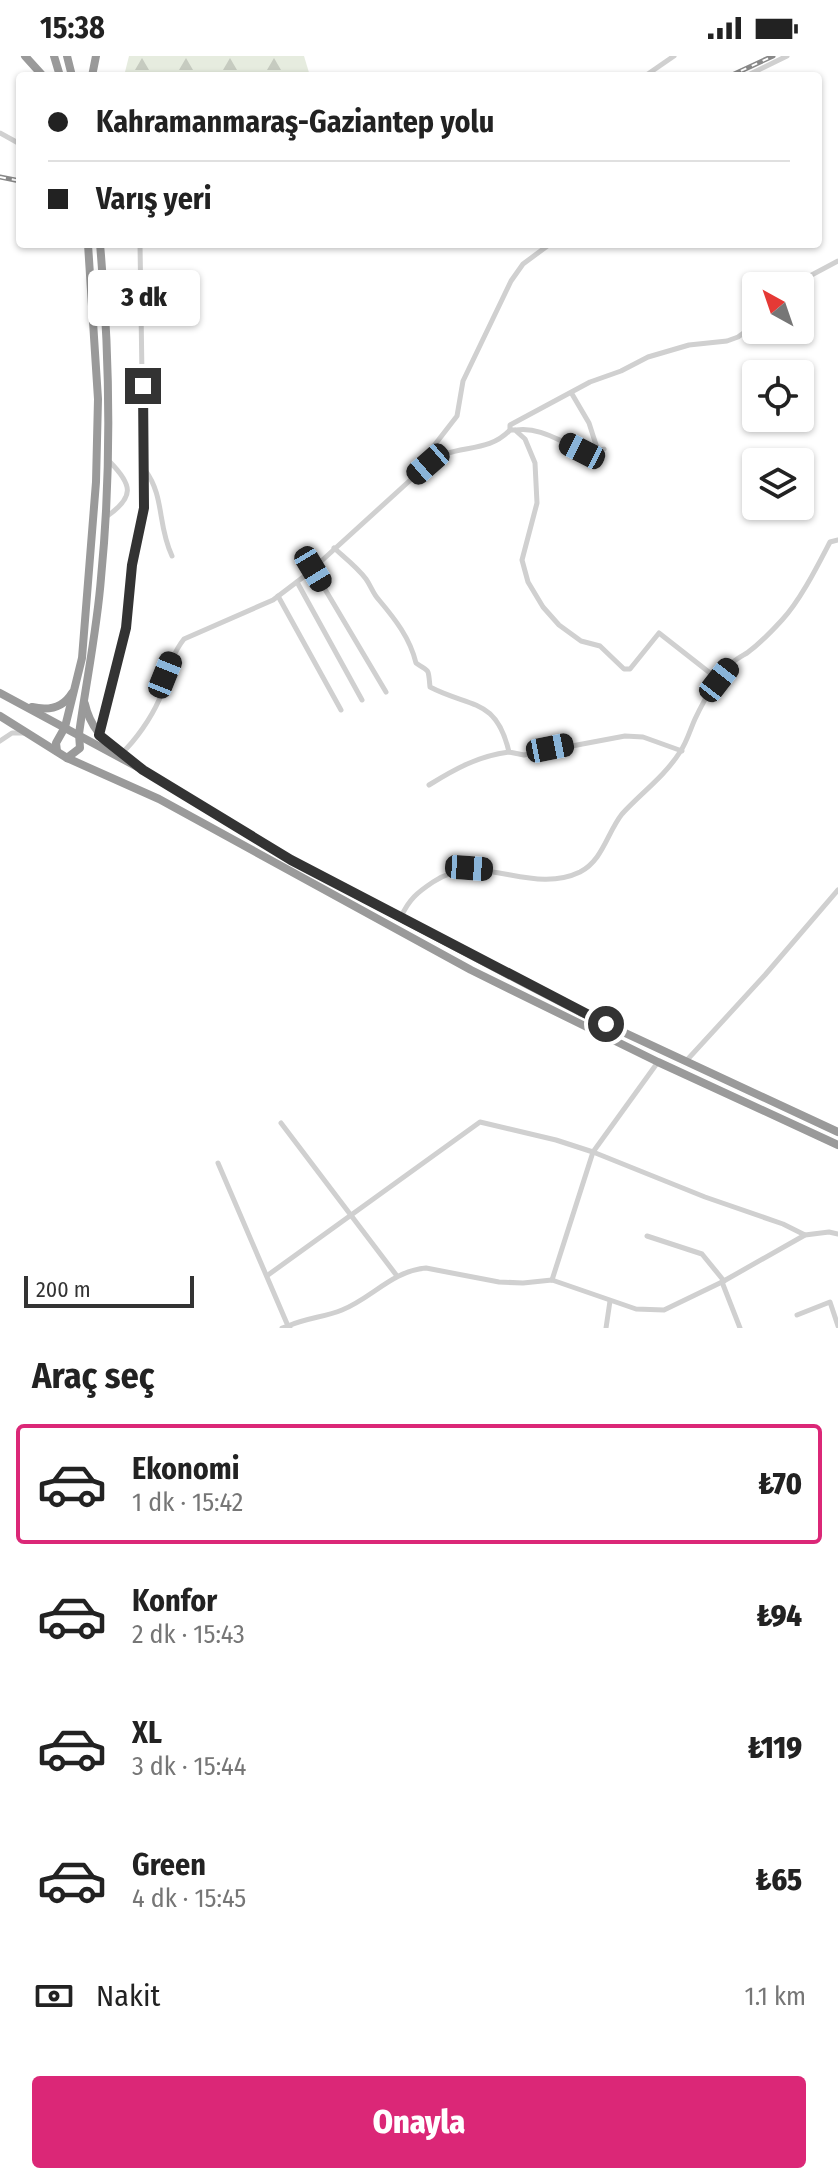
<!DOCTYPE html>
<html lang="tr">
<meta charset="utf-8">
<style>
body{margin:0;font-family:"Fira Sans Condensed",sans-serif;background:#f2f2f2;color:#222;height:100vh;display:flex;flex-direction:column;font-size:30px;white-space:nowrap}
*{box-sizing:border-box;margin:0}
p{font-size:26px;color:#767676}
.icon{flex:none;width:44px;height:44px;fill:none;stroke:currentColor;stroke-width:2;stroke-linecap:round;stroke-linejoin:round}
.map{position:relative;height:1272px;overflow:hidden}
.panel{display:flex;flex-direction:column;background:#fff;flex:1}
.panel>*{flex:none}
.hud{position:absolute;left:16px;top:16px;width:806px;height:176px;border-radius:8px;box-shadow:0 2px 6px #0004;display:grid;align-content:center;height:176px;padding:0 32px;background:#fff}
.needle{width:52px;rotate:320deg}
.controls{position:absolute;left:742px;top:216px;display:grid;gap:16px}
.controls a{display:grid;place-items:center;width:72px;height:72px;border-radius:8px;background:#fff;box-shadow:0 2px 6px #0004;font-size:40px}
.scale{position:absolute;left:24px;bottom:20px;width:170px;box-sizing:border-box;padding-left:8px;border:4px solid #333;border-top:0;font-size:22px;line-height:28px;white-space:nowrap;color:#333;-webkit-text-stroke:6px #fff;paint-order:stroke}
.end{position:absolute;width:36px;height:36px;margin:-18px;border:10px solid #333;background:#fff;box-shadow:0 0 0 4px #fff}
.from{border-radius:50%}
.bubble{position:absolute;height:56px;border-radius:8px;background:#fff;box-shadow:0 2px 6px #0004;font-size:26px;font-weight:800;line-height:56px;text-align:center}
.car{position:absolute;width:24px;height:48px;margin:-24px -12px;border-radius:10px;box-shadow:0 0 6px 2px #0007;background:linear-gradient(#222 24%,#8ab4d8 0 40%,#222 0 76%,#8ab4d8 0 86%,#222 0)}
.hud b{display:flex;align-items:center;gap:28px;height:76px;font-size:30px}
.hud b+b{border-top:2px solid #e0e0e0}
.hud i{width:20px;height:20px;background:#222}
ul{padding:0;list-style:none}
li{display:flex;align-items:center;gap:24px;height:120px;margin:0 16px 12px;padding:0 16px;border:4px solid transparent;border-radius:8px}
li div{flex:1}
li b{display:block;font-size:30px}
li em{font-style:normal;font-weight:800}
li.current{border-color:#db2777}
li>.icon{width:72px;height:72px;stroke-width:1.5}
h2{padding:0 32px;font-size:36px;line-height:96px}
.pay{display:flex;align-items:center;gap:20px;height:88px;padding:0 32px;font-size:30px}
.pay p{margin-inline-start:auto}
.action{display:flex;gap:16px;margin-top:auto;padding:16px 32px}
.action a{flex:1;height:92px;border-radius:8px;background:#db2777;color:#fff;font-size:32px;font-weight:800;line-height:92px;text-align:center}
.status{display:flex;justify-content:space-between;align-items:center;height:56px;padding:0 40px;background:#fff;direction:ltr}
.status svg{height:22px;fill:currentColor}
.map>svg:first-child{display:block}
.forest{fill:url(#forest-firs)}
.lines{fill:none;stroke-linecap:round;stroke-linejoin:round}
.minor{stroke:#d0d0d0;stroke-width:5}
.highway{stroke:#9a9a9a;stroke-width:8}
.rail-casing{stroke:#888;stroke-width:5}
.rail{stroke:#fff;stroke-width:2;stroke-dasharray:6;stroke-linecap:butt}
.route{stroke:#333;stroke-width:10}
</style>
<div class="status"><b>15:38</b><svg viewBox="0 0 49 12"><path d="M0 12V9h3v3zM5 12V6h3v6zM10 12V3h3v9zM15 12V0h3v12zM26 1h20v11H26zM47 4h2v5h-2z"/></svg></div>
<div class="map">
<svg width="838" height="1272" viewBox="0 0 838 1272">
<defs>
<pattern id="forest-firs" width="22" height="20" patternUnits="userSpaceOnUse" patternTransform="scale(2)"><rect width="22" height="20" fill="#e6ecdf"/><path d="M5 1l3.5 6h-7zM16 11l3.5 6h-7z" fill="#c6cbc0"/></pattern>
</defs>
<rect width="100%" height="100%" fill="#fff"/>
<polygon class="forest" points="129,0 304,0 310,20 124,20"/>
<g class="lines">
<g class="minor">
<polyline points="645,20 674,0"/>
<polyline points="746,20 787,0"/>
<polyline points="0,77 20,88"/>
<polyline points="791,230 838,205"/>
<polyline points="572,338 589,367 598,395"/>
<polyline points="510,374 515,374 525,383 535,407 537,447 522,504 528,526 543,551 559,569 581,585 600,590 624,613 630,613 659,577 719,624"/>
<path d="M516,374C552,369 577,404 604,393"/>
<polyline points="428,407 433,391 457,360 463,325 511,225 523,208 550,188"/>
<path d="M145,414C165,441 157,468 172,500"/>
<path d="M106,461C135,441 133,429 109,405"/>
<path d="M334,492C345,502 357,511 366,523C371,530 373,538 379,544C395,563 410,582 416,607C430,617 428,611 430,631C470,652 496,641 509,696L524,699L625,680L643,681L682,695"/>
<polyline points="313,513 386,636"/>
<polyline points="297,526 362,644"/>
<polyline points="278,540 341,654"/>
<polyline points="99,678 126,572 132,509 144,452 140,188"/>
<polyline points="0,685 12,677 24,677"/>
<path d="M121,698C136,684 151,662 159,644C167,623 169,602 184,583L273,544L306,519L428,408C433,405 439,400 445,398C468,390 491,394 510,374V369L590,326L621,315L648,301L689,289L727,285L738,281L756,268"/>
<path d="M429,729C455,713 478,700 509,696"/>
<path d="M401,861C409,843 418,836 433,826C480,794 530,840 580,816C603,804 607,777 622,758C641,737 664,721 680,696C687,686 690,674 695,663C704,644 716,622 732,607C736,603 742,600 747,597C759,588 772,575 782,564C800,545 818,509 830,486L838,484"/>
<polyline points="687,1004 765,919 838,834"/>
<polyline points="281,1067 397,1220"/>
<polyline points="218,1107 288,1270 282,1272"/>
<polyline points="647,1180 702,1198 724,1225"/>
<polyline points="268,1219 480,1066 556,1084 593,1096 705,1141 783,1168 805,1179"/>
<polyline points="552,1224 593,1096 658,1006"/>
<polyline points="722,1226 740,1272"/>
<polyline points="797,1259 830,1246 838,1270"/>
<path d="M290,1272L288,1270C306,1262 325,1261 342,1254C372,1242 392,1215 426,1212L499,1226L523,1227L552,1224L636,1253L664,1254L722,1226L805,1179L829,1176L838,1178"/>
<polyline points="606,1272 610,1245"/>
</g>
<g class="highway">
<polyline points="25,0 43,20"/>
<polyline points="54,0 60,20"/>
<polyline points="67,0 72,20"/>
<polyline points="92,20 96,0"/>
<polyline points="0,637 143,714 291,804 524,927 580,956 838,1076"/>
<path d="M85,648C90,671 103,683 120,697"/>
<path d="M32,651C49,655 63,652 72,637"/>
<polyline points="0,660 67,702 159,743 471,914 658,1006 838,1089"/>
<polyline points="57,695 56,687 65,671 82,602 96,426 98,343 88,188"/>
<path d="M67,702L80,692L79,678C86,626 97,574 101,522C112,410 110,300 100,188"/>
</g>
<g class="rail-casing">
<g id="rail">
<polyline points="730,20 773,0"/>
<polyline points="0,121 20,125"/>
</g>
</g>
<use href="#rail" class="rail"/>
</g>
<g class="lines">
<polyline class="route" points="143,330 144,452 132,509 126,572 99,679 143,714 291,804 606,968"/>
</g>
</svg>
<div class="controls">
<a><svg class="needle" viewBox="-14 -14 28 28"><path d="M0-13l5 13h-10z" fill="#e53935"/><path d="M0 13l5-13h-10z" fill="#767676"/></svg></a>
<a><svg class="icon" aria-label="locate" viewBox="0 0 24 24"><circle cx="12" cy="12" r="6"/><path d="M12 2v4M12 18v4M2 12h4M18 12h4"/></svg></a>
<a><svg class="icon" aria-label="layers" viewBox="0 0 24 24"><path d="M12 4l9 5-9 5-9-5zM3 14l9 5 9-5"/></svg></a>
</div>
<div class="scale">200 m</div>
<i class="end from" style="left:606px;top:968px"></i>
<i class="end" style="left:143px;top:330px"></i>
<div class="bubble" style="left:88px;top:214px;width:112px">3 dk</div>
<i class="car" style="left:582px;top:395px;rotate:297deg"></i>
<i class="car" style="left:428px;top:408px;rotate:229deg"></i>
<i class="car" style="left:313px;top:513px;rotate:149deg"></i>
<i class="car" style="left:165px;top:619px;rotate:22deg"></i>
<i class="car" style="left:719px;top:624px;rotate:38deg"></i>
<i class="car" style="left:550px;top:692px;rotate:79deg"></i>
<i class="car" style="left:469px;top:812px;rotate:94deg"></i>
<div class="hud">
<b><i class="from"></i>Kahramanmaraş-Gaziantep yolu</b>
<b><i></i>Varış yeri</b>
</div>
</div>
<section class="panel">
<h2>Araç seç</h2>
<ul>
<li class="current"><svg class="icon" aria-label="car" viewBox="0 0 24 24"><path d="M5 17H2v-5l4-1 3-4h7l3 4 3 1v5h-3M9 17h6M6 11h13"/><circle cx="7" cy="17" r="2"/><circle cx="17" cy="17" r="2"/></svg><div><b>Ekonomi</b><p>1 dk · 15:42</p></div><em>₺70</em></li>
<li><svg class="icon" aria-label="car" viewBox="0 0 24 24"><path d="M5 17H2v-5l4-1 3-4h7l3 4 3 1v5h-3M9 17h6M6 11h13"/><circle cx="7" cy="17" r="2"/><circle cx="17" cy="17" r="2"/></svg><div><b>Konfor</b><p>2 dk · 15:43</p></div><em>₺94</em></li>
<li><svg class="icon" aria-label="car" viewBox="0 0 24 24"><path d="M5 17H2v-5l4-1 3-4h7l3 4 3 1v5h-3M9 17h6M6 11h13"/><circle cx="7" cy="17" r="2"/><circle cx="17" cy="17" r="2"/></svg><div><b>XL</b><p>3 dk · 15:44</p></div><em>₺119</em></li>
<li><svg class="icon" aria-label="car" viewBox="0 0 24 24"><path d="M5 17H2v-5l4-1 3-4h7l3 4 3 1v5h-3M9 17h6M6 11h13"/><circle cx="7" cy="17" r="2"/><circle cx="17" cy="17" r="2"/></svg><div><b>Green</b><p>4 dk · 15:45</p></div><em>₺65</em></li>
</ul>
<div class="pay"><svg class="icon" aria-label="cash" viewBox="0 0 24 24"><path d="M3 7h18v10H3z"/><circle cx="12" cy="12" r="2"/></svg>Nakit<p>1.1 km</p></div>
<div class="action"><a>Onayla</a></div>
</section>
